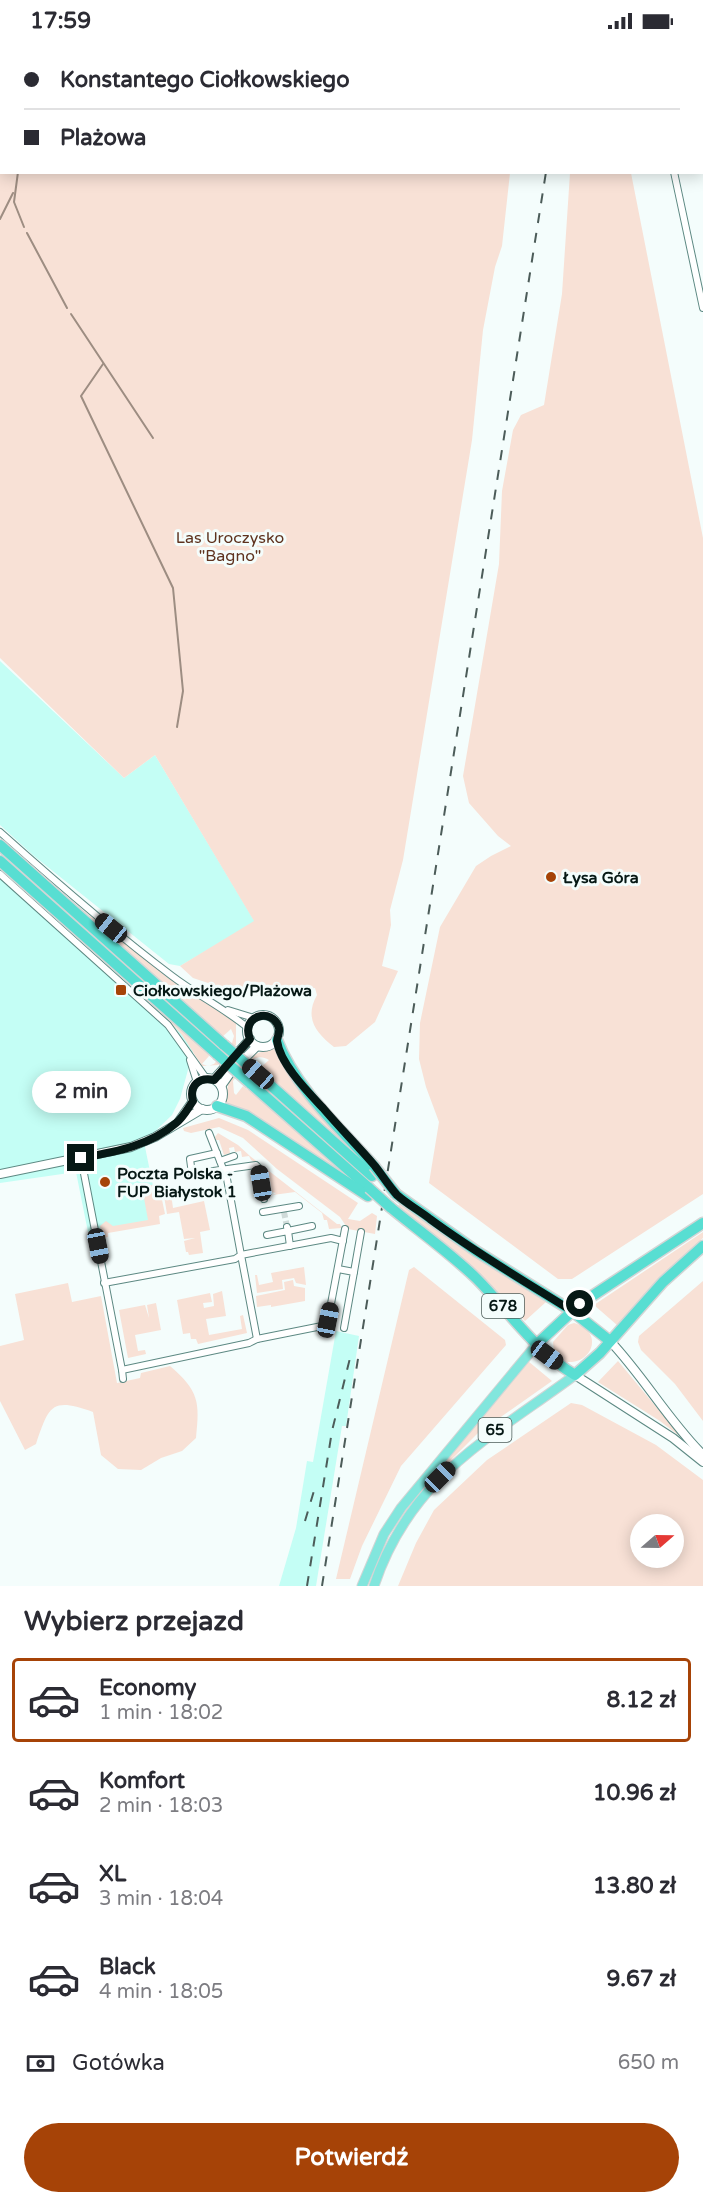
<!DOCTYPE html>
<html lang="pl">
<meta charset="utf-8">
<style>
body{margin:0;font-family:"Varela Round",sans-serif;background:#f7f7f7;color:#2b2b33;height:100vh;display:flex;flex-direction:column;font-size:22px;white-space:nowrap}
*{box-sizing:border-box;margin:0}
p{font-size:20px;color:#7c7c81}
.icon{flex:none;width:33px;height:33px;fill:none;stroke:currentColor;stroke-width:2;stroke-linecap:round;stroke-linejoin:round}
.map{position:relative;height:1544px;overflow:hidden}
.sheet{display:flex;flex-direction:column;background:#fff;flex:1}
.sheet>*{flex:none}
.banner{position:absolute;left:0px;top:0px;width:704px;height:132px;box-shadow:0 3px 15px #0003;display:grid;align-content:center;height:132px;padding:0 24px;background:#fff}
.needle{width:39px;rotate:70deg}
.fabs{position:absolute;left:630px;top:1472px;display:grid;gap:12px}
.fabs a{display:grid;place-items:center;width:54px;height:54px;border-radius:50%;background:#fff;box-shadow:0 3px 15px #0003;font-size:30px}
.end{position:absolute;width:27px;height:27px;margin:-14px;border:8px solid #061815;background:#fff;box-shadow:0 0 0 3px #fff}
.from{border-radius:50%}
.bubble{position:absolute;height:42px;border-radius:21px;background:#fff;box-shadow:0 3px 15px #0003;font-size:20px;font-weight:800;line-height:42px;text-align:center}
.car{position:absolute;width:18px;height:36px;margin:-18px -9px;border-radius:8px;box-shadow:0 0 4px 2px #0007;background:linear-gradient(#222 24%,#8ab4d8 0 40%,#222 0 76%,#8ab4d8 0 86%,#222 0)}
.banner b{display:flex;align-items:center;gap:21px;height:57px;font-size:22px}
.banner b+b{border-top:2px solid #e1e1e2}
.banner i{width:15px;height:15px;background:#2b2b33}
ul{padding:0;list-style:none}
li{display:flex;align-items:center;gap:18px;height:84px;margin:0 12px 9px;padding:0 12px;border:3px solid transparent;border-radius:6px}
li div{flex:1}
li b{display:block;font-size:22px}
li em{font-style:normal;font-weight:800}
li.on{border-color:#a64307}
li>.icon{width:54px;height:54px;stroke-width:1.5}
h2{padding:0 24px;font-size:27px;line-height:72px}
.pay{display:flex;align-items:center;gap:15px;height:66px;padding:0 24px;font-size:22px}
.pay p{margin-inline-start:auto}
.button{display:flex;gap:12px;margin-top:auto;padding:12px 24px}
.button a{flex:1;height:69px;border-radius:36px;background:#a64307;color:#fff;font-size:24px;font-weight:800;line-height:69px;text-align:center}
.status{display:flex;justify-content:space-between;align-items:center;height:42px;padding:0 30px;background:#fff;direction:ltr}
.status svg{height:16px;fill:currentColor}
.map>svg:first-child{display:block}
.built{fill:#c4fef5}
.green{fill:#f8e1d6;fill-rule:evenodd}
.lines{fill:none;stroke-linecap:round;stroke-linejoin:round}
.stream{stroke:#9d8d82;stroke-width:2}
.minor-tunnel{stroke:#d0dbd9;stroke-width:6;stroke-dasharray:6 3;stroke-linecap:butt}
.minor-casing{stroke:#5d8983;stroke-width:8}
.tertiary-casing{stroke:#5d8983;stroke-width:10}
.primary-casing{stroke:#d2d5d5;stroke-width:11}
.trunk-casing{stroke:#d2d5d5;stroke-width:13}
.minor{stroke:#fff;stroke-width:6}
.tertiary{stroke:#fff;stroke-width:8}
.primary{stroke:#82e6dd;stroke-width:9}
.trunk{stroke:#58ded2;stroke-width:10}
.rail{stroke:#4c5c59;stroke-width:2;stroke-dasharray:10 10;stroke-linecap:butt}
.trunk-bridge-casing{stroke:#d2d5d5;stroke-width:13;stroke-linecap:butt}
.trunk-bridge{stroke:#58ded2;stroke-width:10}
.route{stroke:#061815;stroke-width:8}
.poi-dot{fill:#a64307;stroke:#f4fdfc;stroke-width:2}
.labels{text-anchor:middle;stroke-width:6;stroke-linejoin:round;paint-order:stroke}
.shield{fill:#f4fdfc;stroke:#4d5d5a;stroke-width:1.5}
.shield-label{font-size:15px;font-weight:bold;fill:#061815}
.park-label{font-size:16px;fill:#5e321e;stroke:#f4fdfc}
.poi-label{font-size:16px;font-weight:bold;fill:#061815;stroke:#f4fdfc;text-anchor:start}
</style>
<div class="status"><b>17:59</b><svg viewBox="0 0 49 12"><path d="M0 12V9h3v3zM5 12V6h3v6zM10 12V3h3v9zM15 12V0h3v12zM26 1h20v11H26zM47 4h2v5h-2z"/></svg></div>
<div class="map">
<svg width="703" height="1544" viewBox="0 0 703 1544">
<rect width="100%" height="100%" fill="#f4fdfc"/>
<g class="built">
<polygon points="0,619 124,736 155,713 255,880 180,924 169,922 34,814 0,783"/>
<polygon points="0,822 197,995 180,1057 172,1073 144,1100 153,1144 149,1179 88,1190 76,1130 0,1141"/>
<polygon points="336,1289 359,1294 346,1384 342,1384 316,1544 279,1544 296,1486 307,1419 313,1420"/>
</g>
<g class="green">
<path d="M0,0H533L2,2V130L510,131L502,204L495,225L483,288L472,398L403,818L390,868L391,883L382,924L398,929L375,980L346,1004L334,1005C316,991 304,976 317,953L315,946L308,947L286,956L241,952L193,936L180,924L254,879L155,713L124,736L0,616Z"/>
<polygon points="570,131 631,131 703,496 703,1152 572,1237 558,1237 429,1141 439,1080 426,1045 419,1017 420,981 440,885 476,824 491,814 511,804 498,794 469,761 463,734 499,522 502,449 513,388 521,373 544,363 562,252"/>
<polygon points="0,795 73,860 171,938 236,980 236,1003 218,1023 202,1024 182,993 168,978 0,825 208,1010 209,1014 202,1022 208,1024 214,1022 232,1001 234,994 231,987 222,995"/>
<path d="M275,1005L292,1037L370,1126L263,1031L264,1030L260,1026L269,1018C253,1008 242,1028 233,1039L234,1051L236,1053L243,1044L248,1048L249,1047L365,1149L224,1062L229,1039L250,1014Z"/>
<polygon points="219,1076 248,1088 358,1161 348,1177 360,1179 372,1171 377,1174 375,1192 348,1187 340,1175 277,1127 243,1096 219,1085 191,1091 184,1089 183,1086"/>
<path d="M218,1091L238,1103L250,1114L337,1182H340L342,1186L329,1187L327,1178H324L322,1171L295,1150L273,1153L276,1151L272,1150L269,1132H264C262,1124 258,1122 251,1118L249,1114L242,1115L241,1109L235,1110L234,1105L229,1106L230,1111L224,1113L219,1098H216L215,1095Z"/>
<polygon points="157,1142 161,1151 168,1148 169,1151 161,1153 165,1172 159,1174 160,1182 108,1191 108,1195 102,1196 100,1184 106,1179 113,1184 148,1178 142,1145"/>
<polygon points="171,1152 173,1166 204,1159 210,1188 200,1190 203,1211 189,1213 188,1210 186,1210 184,1199 195,1196 184,1197 179,1170 167,1172 164,1154"/>
<path d="M400,1161L487,1223L546,1260L525,1279C484,1235 446,1201 398,1164Z"/>
<polygon points="703,1190 703,1196 659,1236 617,1283 594,1263"/>
<polygon points="304,1225 306,1243 296,1241 294,1236 282,1238 283,1247 257,1251 255,1233 257,1233 259,1243 273,1240 271,1231"/>
<polygon points="414,1225 505,1298 506,1303 401,1424 362,1504 350,1537 336,1537 409,1228"/>
<polygon points="293,1238 294,1244 305,1246 305,1259 271,1265 271,1263 257,1265 256,1254 285,1248 284,1240"/>
<polygon points="703,1239 703,1379 675,1342 641,1308 638,1300 639,1294"/>
<path d="M68,1241L72,1260L101,1254L117,1341L140,1336L141,1331L170,1324C199,1349 200,1360 196,1396L182,1409L161,1416L141,1428L118,1427L101,1413L93,1370C51,1355 49,1364 36,1402L25,1408L0,1359V1304L24,1298L15,1252Z"/>
<polygon points="222,1249 226,1274 206,1277 209,1293 242,1287 240,1274 243,1273 247,1291 198,1302 196,1297 191,1297 190,1291 183,1292 177,1258 210,1251 212,1260 203,1261 204,1266 214,1264 213,1252"/>
<polygon points="156,1261 161,1288 135,1293 138,1309 145,1308 146,1312 128,1316 119,1268 145,1263 149,1276 147,1263"/>
<path d="M574,1281C604,1289 593,1322 567,1320L554,1310L553,1300L568,1283Z"/>
<polygon points="528,1319 552,1339 478,1391 431,1438 429,1437"/>
<polygon points="618,1319 682,1396 660,1379 598,1340"/>
<path d="M571,1361L582,1363L656,1403L703,1438V1544H398L416,1501L434,1468L487,1418ZM640,1482H674V1515H640Z"/>
</g>
<g class="lines">
<g class="stream">
<polyline points="44,2 45,0"/>
<polyline points="18,130 14,160 24,185"/>
<polyline points="0,177 13,151"/>
<polyline points="27,191 67,266"/>
<polyline points="71,272 153,396"/>
<polyline points="103,322 81,354 173,546 183,649 177,685"/>
</g>
<polyline class="minor-tunnel" points="284,1170 287,1185"/>
<g class="minor-casing">
<g id="minor">
<polyline points="666,2 666,0"/>
<polyline points="674,130 703,266"/>
<path d="M0,790C56,840 112,889 172,934C197,953 224,966 248,986"/>
<polyline points="0,832 168,983 206,1036"/>
<polyline points="228,968 254,976"/>
<polyline points="190,1018 197,1040"/>
<polyline points="217,1111 190,1117 192,1132 256,1123 259,1126 264,1157"/>
<polyline points="81,1116 122,1328"/>
<polyline points="220,1119 234,1114"/>
<polyline points="263,1170 299,1164"/>
<polyline points="287,1185 288,1189 312,1184"/>
<polyline points="267,1193 288,1189 290,1204"/>
<polyline points="338,1227 354,1230 344,1286"/>
<polyline points="354,1230 361,1190"/>
<polyline points="104,1241 235,1217 241,1213 227,1137 209,1091"/>
<polyline points="257,1297 241,1213 331,1196 343,1199"/>
<polyline points="123,1337 122,1328 249,1301 257,1297 327,1283 345,1187"/>
</g>
</g>
<g class="tertiary-casing">
<g id="tertiary">
<circle cx="263" cy="989" r="16"/>
<circle cx="207" cy="1052" r="16"/>
<polyline points="214,1037 250,997"/>
<polyline points="221,1044 231,1030 257,1004"/>
<polyline points="179,1079 193,1059"/>
<polyline points="0,1132 131,1105 155,1095 202,1067"/>
<path d="M610,1299C644,1335 668,1378 703,1413"/>
<polyline points="575,1333 673,1396 703,1420"/>
</g>
</g>
<g class="primary-casing">
<g id="primary">
<polyline points="362,1544 384,1492 401,1466 537,1302"/>
<path d="M374,1544C410,1435 490,1396 575,1333"/>
</g>
</g>
<g class="trunk-casing">
<g id="trunk">
<polyline points="0,803 224,1003"/>
<polyline points="0,819 217,1012"/>
<path d="M277,998C296,1047 339,1085 374,1124"/>
<polyline points="258,1032 372,1134"/>
<polyline points="250,1041 369,1146"/>
<polyline points="217,1064 246,1074 368,1154"/>
<polyline points="396,1152 476,1209 572,1269 610,1299"/>
<path d="M390,1165C419,1189 449,1210 476,1236C509,1269 535,1309 575,1333L600,1311L663,1240L703,1204"/>
<polyline points="537,1302 580,1262 703,1181"/>
</g>
</g>
<use href="#minor" class="minor"/>
<use href="#tertiary" class="tertiary"/>
<use href="#primary" class="primary"/>
<use href="#trunk" class="trunk"/>
<g class="rail">
<polyline points="566,2 566,0"/>
<polyline points="305,1479 316,1442"/>
<polyline points="307,1544 332,1389 351,1312"/>
<polyline points="322,1544 546,130"/>
</g>
<g class="trunk-bridge-casing">
<g id="trunk-bridge">
<polyline points="224,1003 258,1032"/>
<polyline points="217,1012 250,1041"/>
<polyline points="374,1124 396,1152"/>
<polyline points="369,1146 390,1165"/>
</g>
</g>
<use href="#trunk-bridge" class="trunk-bridge"/>
</g>
<g class="lines">
<path class="route" d="M81,1116C114,1110 150,1104 176,1081C183,1076 188,1066 193,1059C189,1043 199,1035 214,1038L250,997C240,973 273,965 279,986C280,991 277,995 277,999C280,1022 308,1050 323,1066C340,1086 358,1104 375,1124C382,1133 389,1144 397,1153C407,1162 420,1169 430,1177C476,1211 524,1239 572,1269L580,1262"/>
</g>
<g class="poi-dot">
<circle cx="551" cy="835" r="6"/>
<rect x="115" y="942" width="12" height="12" rx="3"/>
<circle cx="105" cy="1140" r="6"/>
</g>
<g class="labels">
<g class="shield">
<rect x="482" y="1252" width="42" height="24" rx="4.5"/>
<rect x="478.5" y="1376" width="33" height="24" rx="4.5"/>
</g>
<g class="shield-label">
<text x="503" y="1269">678</text>
<text x="495" y="1393">65</text>
</g>
<g class="park-label">
<text x="230" y="501">Las Uroczysko<tspan x="230" dy="18">"Bagno"</tspan></text>
</g>
<g class="poi-label">
<text x="563" y="841">Łysa Góra</text>
<text x="133" y="954">Ciołkowskiego/Plażowa</text>
<text x="117" y="1137">Poczta Polska -<tspan x="117" dy="18">FUP Białystok 1</tspan></text>
</g>
</g>
</svg>
<div class="fabs">
<a><svg class="needle" viewBox="-14 -14 28 28"><path d="M0-13l5 13h-10z" fill="#e53935"/><path d="M0 13l5-13h-10z" fill="#7c7c81"/></svg></a>
</div>
<i class="end from" style="left:580px;top:1262px"></i>
<i class="end" style="left:81px;top:1116px"></i>
<div class="bubble" style="left:32px;top:1029px;width:99px">2 min</div>
<i class="car" style="left:111px;top:886px;rotate:309deg"></i>
<i class="car" style="left:258px;top:1032px;rotate:311deg"></i>
<i class="car" style="left:261px;top:1141px;rotate:351deg"></i>
<i class="car" style="left:98px;top:1204px;rotate:169deg"></i>
<i class="car" style="left:328px;top:1278px;rotate:11deg"></i>
<i class="car" style="left:547px;top:1313px;rotate:127deg"></i>
<i class="car" style="left:440px;top:1435px;rotate:45deg"></i>
<div class="banner">
<b><i class="from"></i>Konstantego Ciołkowskiego</b>
<b><i></i>Plażowa</b>
</div>
</div>
<section class="sheet">
<h2>Wybierz przejazd</h2>
<ul>
<li class="on"><svg class="icon" aria-label="car" viewBox="0 0 24 24"><path d="M5 17H2v-5l4-1 3-4h7l3 4 3 1v5h-3M9 17h6M6 11h13"/><circle cx="7" cy="17" r="2"/><circle cx="17" cy="17" r="2"/></svg><div><b>Economy</b><p>1 min · 18:02</p></div><em>8.12 zł</em></li>
<li><svg class="icon" aria-label="car" viewBox="0 0 24 24"><path d="M5 17H2v-5l4-1 3-4h7l3 4 3 1v5h-3M9 17h6M6 11h13"/><circle cx="7" cy="17" r="2"/><circle cx="17" cy="17" r="2"/></svg><div><b>Komfort</b><p>2 min · 18:03</p></div><em>10.96 zł</em></li>
<li><svg class="icon" aria-label="car" viewBox="0 0 24 24"><path d="M5 17H2v-5l4-1 3-4h7l3 4 3 1v5h-3M9 17h6M6 11h13"/><circle cx="7" cy="17" r="2"/><circle cx="17" cy="17" r="2"/></svg><div><b>XL</b><p>3 min · 18:04</p></div><em>13.80 zł</em></li>
<li><svg class="icon" aria-label="car" viewBox="0 0 24 24"><path d="M5 17H2v-5l4-1 3-4h7l3 4 3 1v5h-3M9 17h6M6 11h13"/><circle cx="7" cy="17" r="2"/><circle cx="17" cy="17" r="2"/></svg><div><b>Black</b><p>4 min · 18:05</p></div><em>9.67 zł</em></li>
</ul>
<div class="pay"><svg class="icon" aria-label="cash" viewBox="0 0 24 24"><path d="M3 7h18v10H3z"/><circle cx="12" cy="12" r="2"/></svg>Gotówka<p>650 m</p></div>
<div class="button"><a>Potwierdź</a></div>
</section>
